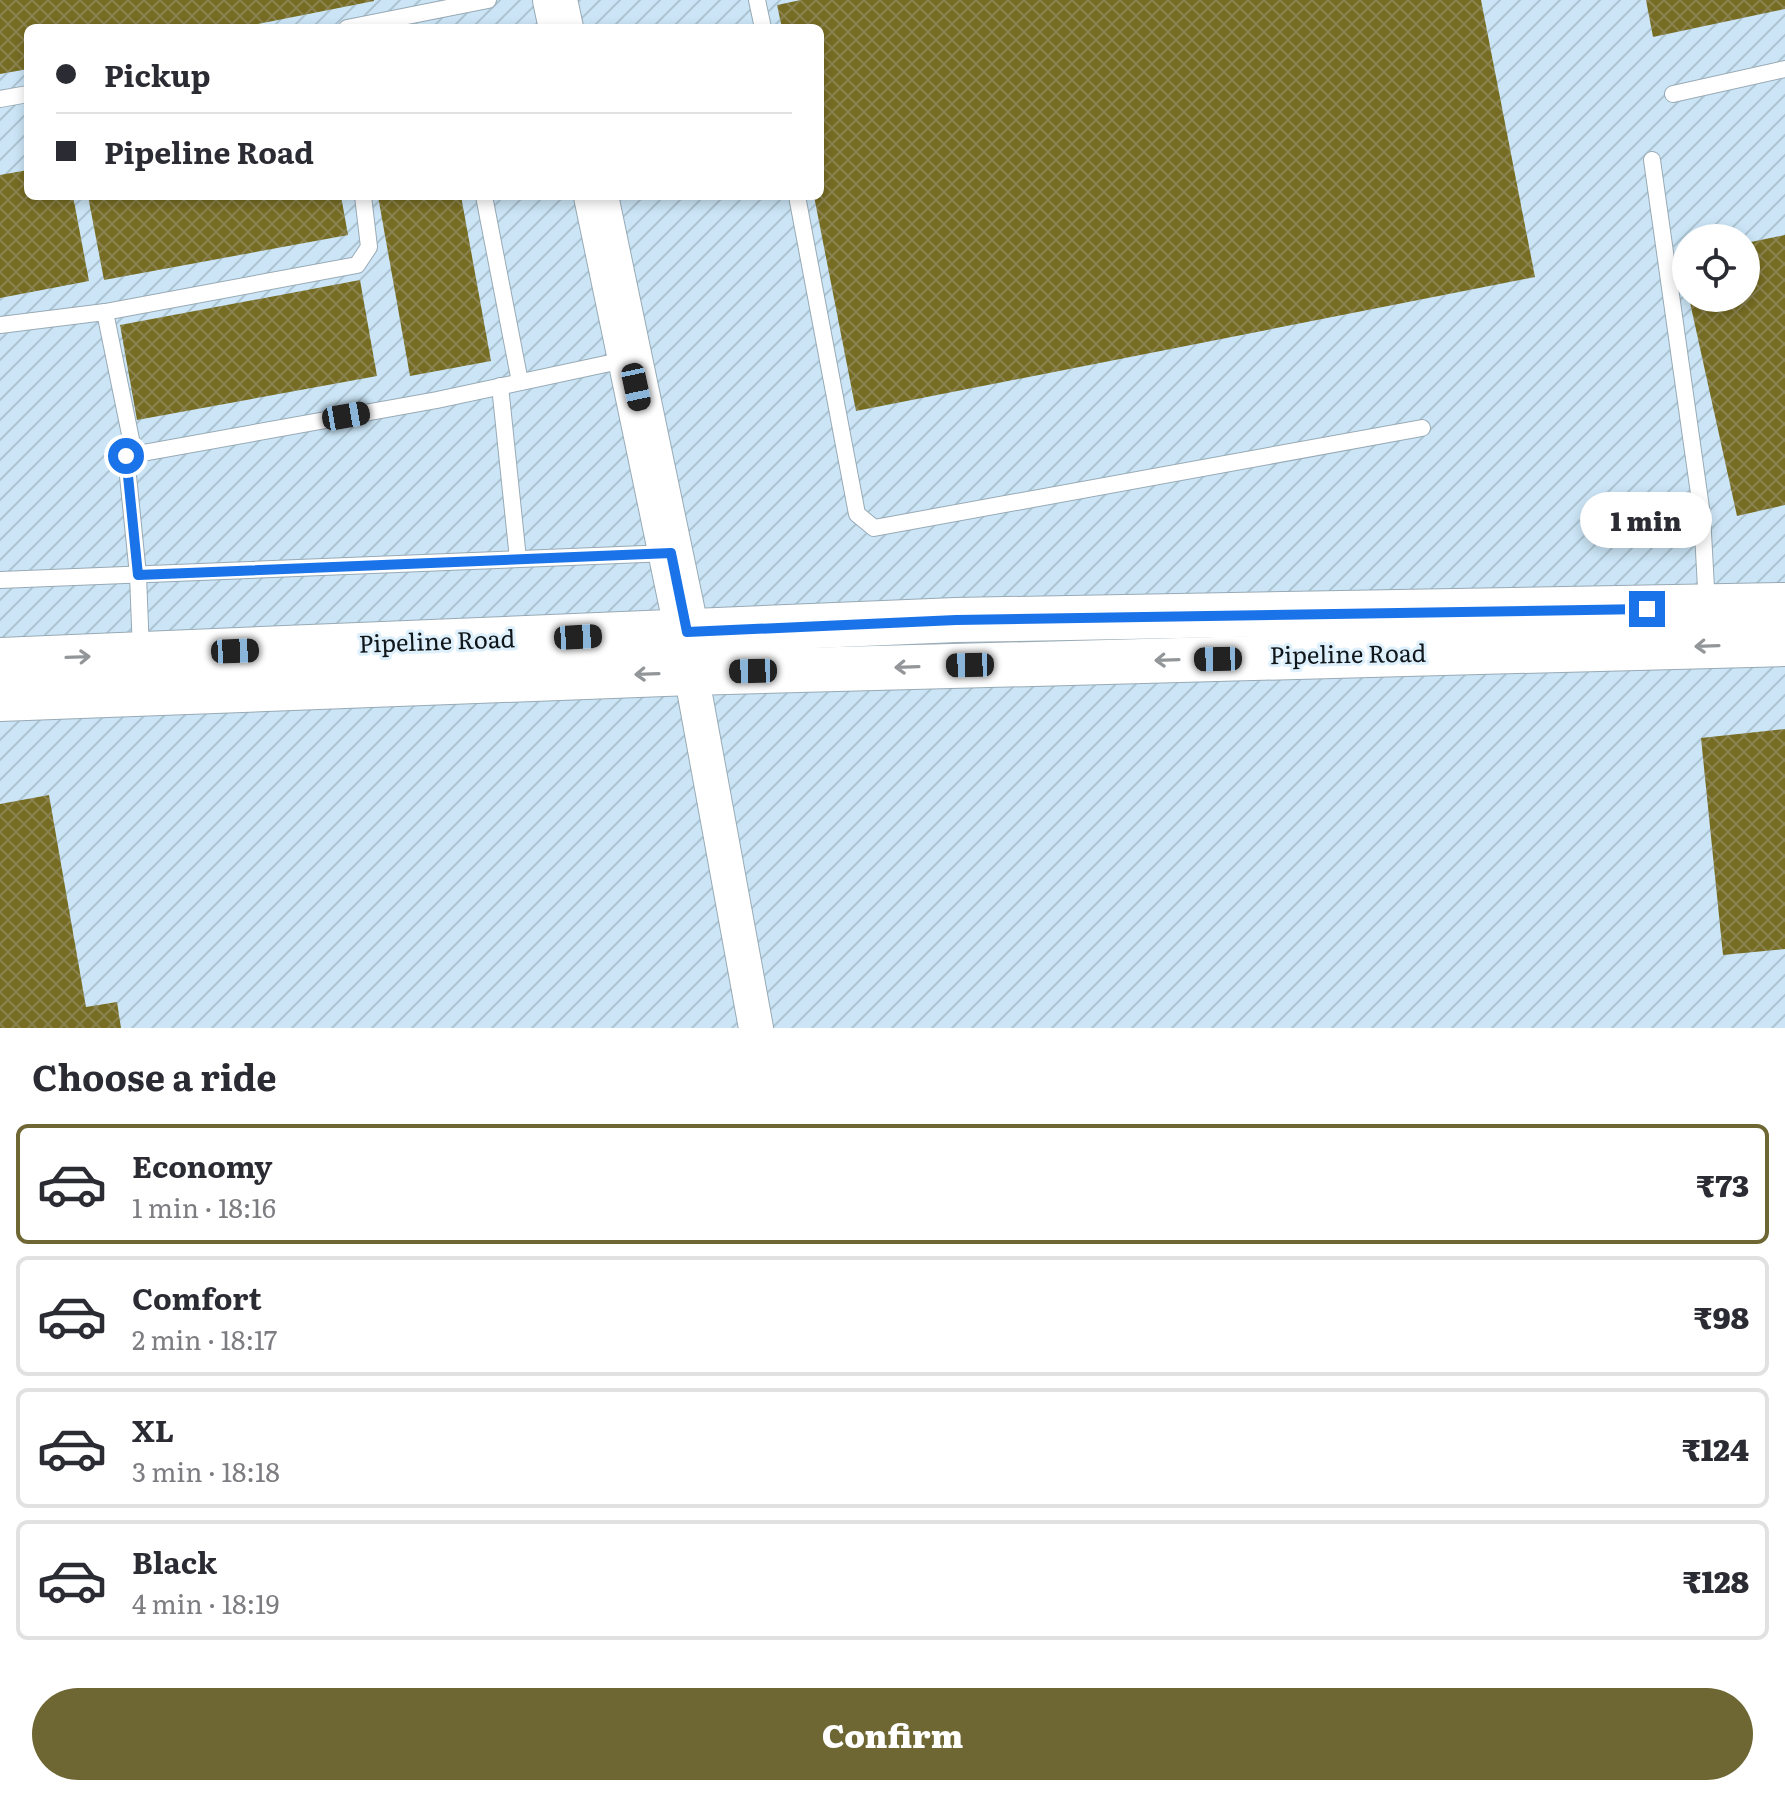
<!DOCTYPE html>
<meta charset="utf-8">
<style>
body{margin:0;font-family:Literata,serif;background:#f2f2f3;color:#2b2b33;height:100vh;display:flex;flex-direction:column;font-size:30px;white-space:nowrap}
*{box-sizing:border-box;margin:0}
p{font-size:26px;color:#7c7c81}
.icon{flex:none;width:44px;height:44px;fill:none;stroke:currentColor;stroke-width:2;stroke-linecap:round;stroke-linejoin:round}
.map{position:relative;height:1028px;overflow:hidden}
.details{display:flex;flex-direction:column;background:#fff;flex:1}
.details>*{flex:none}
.top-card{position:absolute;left:24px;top:24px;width:800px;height:176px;border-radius:12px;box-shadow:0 4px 12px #0003;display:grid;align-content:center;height:176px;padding:0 32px;background:#fff}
.fabs{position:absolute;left:1672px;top:224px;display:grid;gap:16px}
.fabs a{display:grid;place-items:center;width:88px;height:88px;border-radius:50%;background:#fff;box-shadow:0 4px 12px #0003;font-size:40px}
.end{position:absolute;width:36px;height:36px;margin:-18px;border:10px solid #1a73e8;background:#fff;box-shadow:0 0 0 4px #fff}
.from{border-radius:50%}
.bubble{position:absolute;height:56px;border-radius:28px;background:#fff;box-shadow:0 4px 12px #0003;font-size:26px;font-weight:800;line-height:56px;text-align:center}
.car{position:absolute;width:24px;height:48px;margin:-24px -12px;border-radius:10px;box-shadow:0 0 6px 2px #0007;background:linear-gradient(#222 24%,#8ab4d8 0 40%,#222 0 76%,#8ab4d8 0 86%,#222 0)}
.top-card b{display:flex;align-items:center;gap:28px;height:76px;font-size:30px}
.top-card b+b{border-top:2px solid #e1e1e2}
.top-card i{width:20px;height:20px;background:#2b2b33}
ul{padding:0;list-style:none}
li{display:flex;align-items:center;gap:24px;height:120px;margin:0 16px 12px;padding:0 16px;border:4px solid #e1e1e2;border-radius:12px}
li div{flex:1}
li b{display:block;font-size:30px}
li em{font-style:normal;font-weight:800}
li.active{border-color:#6e6733}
li>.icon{width:72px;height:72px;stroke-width:1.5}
h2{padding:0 32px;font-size:36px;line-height:96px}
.button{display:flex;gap:16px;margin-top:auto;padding:16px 32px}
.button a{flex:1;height:92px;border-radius:48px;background:#6e6733;color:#fff;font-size:32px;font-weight:800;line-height:92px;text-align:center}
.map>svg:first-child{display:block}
.industrial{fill:url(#industrial-furrows);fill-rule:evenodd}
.building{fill:url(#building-cross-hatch)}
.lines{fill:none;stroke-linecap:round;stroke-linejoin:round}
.lane-casing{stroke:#98aab5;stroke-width:18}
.street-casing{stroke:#98aab5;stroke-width:36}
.secondary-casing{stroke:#98aab5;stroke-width:46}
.lane{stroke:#fff;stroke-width:16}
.street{stroke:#fff;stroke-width:34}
.secondary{stroke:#fff;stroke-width:44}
.oneway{stroke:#939698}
.route{stroke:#1a73e8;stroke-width:10}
.labels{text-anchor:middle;stroke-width:6;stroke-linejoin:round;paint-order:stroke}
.street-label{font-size:24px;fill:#10161a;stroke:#ddf0fc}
</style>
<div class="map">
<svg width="1785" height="1028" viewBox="0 0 1785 1028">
<defs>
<pattern id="industrial-furrows" width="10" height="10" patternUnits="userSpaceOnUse" patternTransform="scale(2)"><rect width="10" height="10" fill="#cbe5f6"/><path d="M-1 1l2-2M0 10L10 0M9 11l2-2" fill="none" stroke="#adc4d2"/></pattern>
<pattern id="building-cross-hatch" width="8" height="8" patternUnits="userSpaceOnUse" patternTransform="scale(2)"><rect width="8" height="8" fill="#766c23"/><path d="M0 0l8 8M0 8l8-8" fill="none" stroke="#8a8350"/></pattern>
</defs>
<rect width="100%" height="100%" fill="#ddf0fc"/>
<path class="industrial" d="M0,0H1785V1028H0ZM28,28H820V196H28ZM1686,238H1746V298H1686Z"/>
<g class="building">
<polygon points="0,0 374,0 374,1 237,28 28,28 28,69 0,74"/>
<polygon points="801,0 1481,0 1535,277 856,411 814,196 820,196 820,28 782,28 777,5"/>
<polygon points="1646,0 1785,0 1785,9 1653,37"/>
<polygon points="28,170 28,196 73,196 89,281 0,298 0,175"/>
<polygon points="88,196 341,196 348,235 104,280"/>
<polygon points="378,196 461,196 491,361 410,376"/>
<polygon points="1785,235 1785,505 1737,516 1689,298 1746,298 1746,243"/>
<polygon points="360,280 377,376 137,420 120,325"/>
<polygon points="1785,729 1785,949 1723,955 1701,738"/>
<polygon points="49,795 86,1007 117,1002 121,1028 0,1028 0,804"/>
</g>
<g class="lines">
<g class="lane-casing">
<g id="lane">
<polyline points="757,0 763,28"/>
<polyline points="347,28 488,0"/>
<polyline points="1673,94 1785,69"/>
<polyline points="0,99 28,94"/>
<polyline points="1652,160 1702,515 1707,606"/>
<polyline points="484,196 520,382"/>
<polyline points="797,196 857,514 874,528 1422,428"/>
<polyline points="0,325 105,312"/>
<polyline points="500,386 518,559"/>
<polyline points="134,454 105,312 357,265 369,247 363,196"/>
<polyline points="0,580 669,553"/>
<polyline points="141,652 138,575 126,456 437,400 629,359"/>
</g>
</g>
<g class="street-casing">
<polyline id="street" points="691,673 756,1028"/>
</g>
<g class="secondary-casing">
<g id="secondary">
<polyline points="555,0 561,28"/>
<polyline points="596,196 687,632 690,660"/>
<polyline points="0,660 956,620 1785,605"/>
<polyline points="0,699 691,673 1785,644"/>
</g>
</g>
<use href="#lane" class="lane"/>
<use href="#street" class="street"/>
<use href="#secondary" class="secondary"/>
</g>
<defs><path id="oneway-shaft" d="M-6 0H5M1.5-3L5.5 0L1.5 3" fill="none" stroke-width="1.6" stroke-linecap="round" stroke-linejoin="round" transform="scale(2)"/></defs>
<g class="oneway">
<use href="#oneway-shaft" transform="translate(1707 646) rotate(178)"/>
<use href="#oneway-shaft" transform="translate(78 657) rotate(-2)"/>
<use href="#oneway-shaft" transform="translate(1167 660) rotate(178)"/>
<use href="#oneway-shaft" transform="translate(907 667) rotate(178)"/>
<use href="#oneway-shaft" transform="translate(647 674) rotate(178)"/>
</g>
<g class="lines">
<polyline class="route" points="126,456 138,575 671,553 687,632 956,620 1647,609"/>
</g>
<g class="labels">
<g class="street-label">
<text transform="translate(437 642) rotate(-2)" y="8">Pipeline Road</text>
<text transform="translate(1348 655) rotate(-1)" y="8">Pipeline Road</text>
</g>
</g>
</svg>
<div class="fabs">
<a><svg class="icon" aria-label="locate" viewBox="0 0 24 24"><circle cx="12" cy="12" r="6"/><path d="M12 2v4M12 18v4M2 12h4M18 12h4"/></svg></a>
</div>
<i class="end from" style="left:126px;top:456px"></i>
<i class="end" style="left:1647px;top:609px"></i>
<div class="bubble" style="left:1580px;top:492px;width:132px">1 min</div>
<i class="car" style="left:636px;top:387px;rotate:168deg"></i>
<i class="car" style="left:346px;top:416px;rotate:80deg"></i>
<i class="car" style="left:578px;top:637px;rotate:87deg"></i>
<i class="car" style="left:235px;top:651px;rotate:88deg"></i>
<i class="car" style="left:1218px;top:659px;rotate:269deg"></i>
<i class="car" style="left:970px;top:665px;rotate:269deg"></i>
<i class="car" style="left:753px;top:671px;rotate:269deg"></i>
<div class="top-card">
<b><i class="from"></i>Pickup</b>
<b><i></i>Pipeline Road</b>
</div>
</div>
<section class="details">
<h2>Choose a ride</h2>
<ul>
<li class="active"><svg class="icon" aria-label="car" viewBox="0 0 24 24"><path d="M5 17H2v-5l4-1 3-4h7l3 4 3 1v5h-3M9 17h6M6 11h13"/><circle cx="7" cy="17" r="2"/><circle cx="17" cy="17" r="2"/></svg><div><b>Economy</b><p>1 min · 18:16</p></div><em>₹73</em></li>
<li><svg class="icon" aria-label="car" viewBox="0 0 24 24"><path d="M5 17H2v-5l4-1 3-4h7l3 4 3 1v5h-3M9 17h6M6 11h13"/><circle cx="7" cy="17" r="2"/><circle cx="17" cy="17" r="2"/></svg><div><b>Comfort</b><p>2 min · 18:17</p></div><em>₹98</em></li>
<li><svg class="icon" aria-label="car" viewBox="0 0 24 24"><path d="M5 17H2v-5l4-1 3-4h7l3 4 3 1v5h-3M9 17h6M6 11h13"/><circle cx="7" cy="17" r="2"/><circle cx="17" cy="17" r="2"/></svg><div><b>XL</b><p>3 min · 18:18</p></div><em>₹124</em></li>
<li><svg class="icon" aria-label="car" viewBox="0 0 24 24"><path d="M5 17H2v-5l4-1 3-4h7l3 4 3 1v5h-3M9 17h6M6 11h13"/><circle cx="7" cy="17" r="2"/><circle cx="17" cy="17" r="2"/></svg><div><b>Black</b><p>4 min · 18:19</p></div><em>₹128</em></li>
</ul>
<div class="button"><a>Confirm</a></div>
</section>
